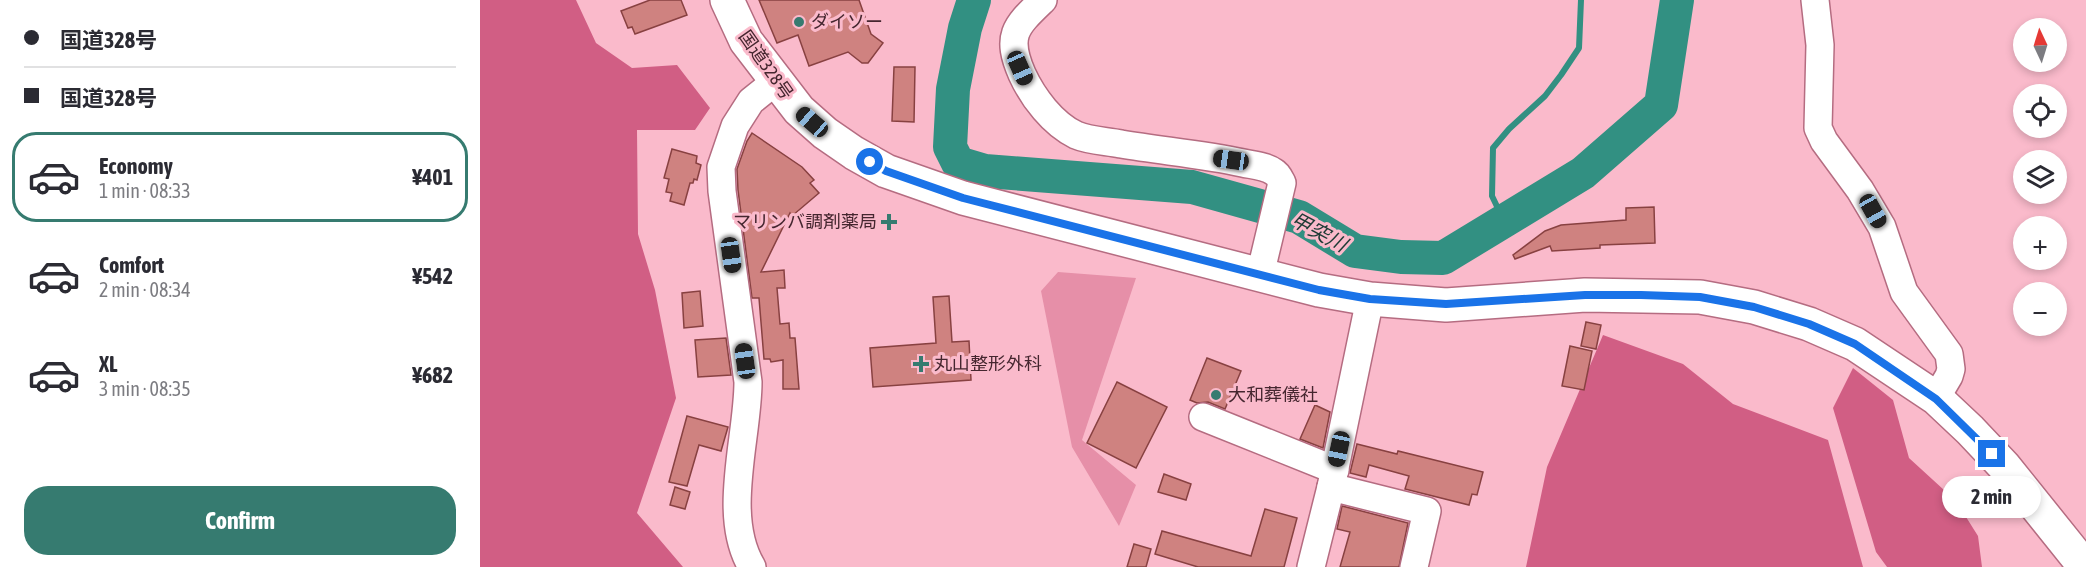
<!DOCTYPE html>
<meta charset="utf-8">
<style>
body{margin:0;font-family:"Asap Condensed","Noto Sans JP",sans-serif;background:#f7f7f7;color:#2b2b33;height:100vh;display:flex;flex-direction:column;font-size:22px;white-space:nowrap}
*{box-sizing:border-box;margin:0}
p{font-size:20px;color:#7c7c81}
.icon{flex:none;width:33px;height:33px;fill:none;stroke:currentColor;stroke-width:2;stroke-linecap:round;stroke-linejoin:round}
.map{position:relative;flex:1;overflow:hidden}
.panel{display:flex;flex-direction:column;background:#fff;width:480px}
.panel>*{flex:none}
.guide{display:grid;align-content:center;height:132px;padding:0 24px;background:#fff}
.needle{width:39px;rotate:356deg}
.controls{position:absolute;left:1533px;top:18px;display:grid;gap:12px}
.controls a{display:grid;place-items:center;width:54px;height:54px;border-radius:50%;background:#fff;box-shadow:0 3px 9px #0003;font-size:30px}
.end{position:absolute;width:27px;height:27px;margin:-14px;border:8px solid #1a73e8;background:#fff;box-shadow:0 0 0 3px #fff}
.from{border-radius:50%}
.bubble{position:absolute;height:42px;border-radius:21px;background:#fff;box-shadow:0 3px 9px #0003;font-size:20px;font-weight:700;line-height:42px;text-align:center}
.car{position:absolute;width:18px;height:36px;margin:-18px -9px;border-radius:8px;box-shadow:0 0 4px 2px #0007;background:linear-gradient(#222 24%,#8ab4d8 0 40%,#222 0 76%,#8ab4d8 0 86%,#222 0)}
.guide b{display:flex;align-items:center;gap:21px;height:57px;font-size:22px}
.guide b+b{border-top:2px solid #e1e1e2}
.guide i{width:15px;height:15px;background:#2b2b33}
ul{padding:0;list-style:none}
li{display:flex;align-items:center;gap:18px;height:90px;margin:0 12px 9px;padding:0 12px;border:3px solid transparent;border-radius:24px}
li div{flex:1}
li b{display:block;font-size:22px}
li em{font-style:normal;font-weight:700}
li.current{border-color:#367b70}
li>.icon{width:54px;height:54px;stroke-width:1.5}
.button{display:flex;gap:12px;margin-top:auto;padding:12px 24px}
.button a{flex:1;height:69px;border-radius:24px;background:#367b70;color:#fff;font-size:24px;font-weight:700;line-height:69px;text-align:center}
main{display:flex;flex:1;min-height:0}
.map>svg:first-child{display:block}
.green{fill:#e68fa8}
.forest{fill:#d15e84}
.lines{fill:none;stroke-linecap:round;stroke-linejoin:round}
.stream{stroke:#329082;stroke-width:6}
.river{stroke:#329082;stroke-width:34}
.building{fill:#cf8280;stroke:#884141;stroke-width:1.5}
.minor-casing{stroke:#b56c81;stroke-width:30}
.highway-casing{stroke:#b56c81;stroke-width:36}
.minor{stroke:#fff;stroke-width:27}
.highway{stroke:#fff;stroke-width:33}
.route{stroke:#1a73e8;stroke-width:8}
.poi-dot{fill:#367b70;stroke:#fabacb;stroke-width:2}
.labels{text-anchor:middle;stroke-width:6;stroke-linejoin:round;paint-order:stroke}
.poi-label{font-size:18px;fill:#45262f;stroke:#fabacb;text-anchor:start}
.street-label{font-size:18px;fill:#45262f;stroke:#fabacb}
.water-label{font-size:20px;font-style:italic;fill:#1e3a35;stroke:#fabacb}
</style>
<main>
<section class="panel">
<div class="guide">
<b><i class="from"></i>国道328号</b>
<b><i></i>国道328号</b>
</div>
<ul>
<li class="current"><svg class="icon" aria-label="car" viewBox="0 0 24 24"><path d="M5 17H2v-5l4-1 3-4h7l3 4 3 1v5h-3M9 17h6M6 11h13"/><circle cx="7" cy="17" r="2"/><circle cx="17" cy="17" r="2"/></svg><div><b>Economy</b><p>1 min · 08:33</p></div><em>¥401</em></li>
<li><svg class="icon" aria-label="car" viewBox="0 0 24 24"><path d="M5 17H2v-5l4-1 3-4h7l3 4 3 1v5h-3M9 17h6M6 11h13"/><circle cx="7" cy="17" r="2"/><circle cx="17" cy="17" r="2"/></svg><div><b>Comfort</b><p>2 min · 08:34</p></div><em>¥542</em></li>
<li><svg class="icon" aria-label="car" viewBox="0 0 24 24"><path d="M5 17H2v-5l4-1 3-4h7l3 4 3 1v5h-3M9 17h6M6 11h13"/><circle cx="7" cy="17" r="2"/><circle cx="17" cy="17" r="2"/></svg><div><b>XL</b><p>3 min · 08:35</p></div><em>¥682</em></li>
</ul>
<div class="button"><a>Confirm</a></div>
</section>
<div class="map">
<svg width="1606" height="567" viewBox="0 0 1606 567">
<rect width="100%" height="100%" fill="#fabacb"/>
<polygon class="green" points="578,272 656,278 602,440 656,485 639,526 592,447 561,291"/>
<g class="forest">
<polygon points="0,0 96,0 116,43 152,68 197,65 230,108 215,130 157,130 158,234 175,290 196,398 157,513 203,567 0,567"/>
<polygon points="1123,335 1203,364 1253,404 1348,440 1383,567 1046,567 1067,467"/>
<polygon points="1373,368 1413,400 1429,458 1476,501 1498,536 1502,567 1407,567 1396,552 1353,408"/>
</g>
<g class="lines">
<polyline class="stream" points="1024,221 1012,196 1013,148 1029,129 1065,96 1081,75 1099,48 1101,0"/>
<polyline class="river" points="494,0 485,28 473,89 470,147 478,163 505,171 712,187 819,217 875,251 921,257 963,258 1103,173 1181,105 1197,0"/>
</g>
<g class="building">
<polygon points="170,0 201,0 207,15 155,34 152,27 148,28 141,11"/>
<polygon points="279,0 379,0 391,34 403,43 388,63 382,63 368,52 329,66 318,35 297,43"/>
<polygon points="414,67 435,67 434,122 412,121"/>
<polygon points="272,133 322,167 334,180 330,183 339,193 312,216 310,213 281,272 304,270 305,288 297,288 300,324 309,323 310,338 315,338 319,389 303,389 303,360 291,362 290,359 284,359 279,298 272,298 258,190 257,169 267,141"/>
<polygon points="192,149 217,156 216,163 221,165 217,180 214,179 213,183 210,183 204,205 190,201 192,193 186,192 189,179 184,178"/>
<polygon points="1174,207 1175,243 1120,245 1120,248 1072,251 1070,246 1035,259 1033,255 1065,231 1081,225 1146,220 1146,208"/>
<polygon points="220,291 223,326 204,328 202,293"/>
<polygon points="469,296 472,342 489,341 491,380 393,387 390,348 456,343 453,297"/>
<polygon points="1106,322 1121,325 1116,349 1101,346"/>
<polygon points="246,338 251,375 218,377 215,340"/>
<polygon points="1090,346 1112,351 1104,390 1082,386"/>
<polygon points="727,358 761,371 745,409 728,402 717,403 710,400"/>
<polygon points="637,382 687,407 656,468 607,443"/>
<polygon points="835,405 850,412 843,448 820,439"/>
<polygon points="207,416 248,427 241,451 219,445 207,486 189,482"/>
<polygon points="877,444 917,454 918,451 1003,472 997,495 992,494 989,505 925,489 929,476 889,465 886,477 870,473"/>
<polygon points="684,474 711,484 706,500 678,492"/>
<polygon points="195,487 210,492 205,509 190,505"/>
<polygon points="862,506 928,523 919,567 860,567 870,532 857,529"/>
<polygon points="785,509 817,518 804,567 718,567 675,554 682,531 771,556"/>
<polygon points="654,544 671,549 666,567 647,567"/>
</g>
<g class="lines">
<g class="minor-casing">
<g id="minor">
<path d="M563,0C536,26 525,35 542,74C553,98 573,124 596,135C610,141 627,141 641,144C682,151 723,154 763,163C772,165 786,166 794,172C798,174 800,179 802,183L780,275"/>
<polyline points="1335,0 1340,45 1338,128 1344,141 1380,190 1402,227 1424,292 1469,354 1471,369 1469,376 1456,398"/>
<polyline points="723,417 855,470"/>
<polyline points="851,487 947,511 934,567"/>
<path d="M272,567C241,516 268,438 268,382L242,191L241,167L255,126L271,101L296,81"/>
<polyline points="831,567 851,487 890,299"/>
</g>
</g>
<g class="highway-casing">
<polyline id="highway" points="247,0 266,41 319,110 345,133 374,153 406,171 483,198 839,290 890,299 966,305 1105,295 1220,297 1274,307 1329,324 1375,344 1456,398 1490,430 1524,466 1605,567"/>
</g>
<use href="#minor" class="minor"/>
<use href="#highway" class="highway"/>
</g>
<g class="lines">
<polyline class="route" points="390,162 406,171 483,198 839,290 890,299 966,304 1105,295 1161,295 1220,297 1274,307 1329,324 1375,344 1456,399 1512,454"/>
</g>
<g class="poi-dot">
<circle cx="319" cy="22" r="6"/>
<path d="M406 213h6v6h6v6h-6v6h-6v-6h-6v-6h6z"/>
<path d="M438 355h6v6h6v6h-6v6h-6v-6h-6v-6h6z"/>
<circle cx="736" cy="395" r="6"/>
</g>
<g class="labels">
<g class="poi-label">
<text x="331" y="28">ダイソー</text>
<text x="397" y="228" text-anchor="end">マリンバ調剤薬局</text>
<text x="454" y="370">丸山整形外科</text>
<text x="748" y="401">大和葬儀社</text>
</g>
<g class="street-label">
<text transform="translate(286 65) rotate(55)" y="6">国道328号</text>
</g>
<g class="water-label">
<text transform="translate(839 232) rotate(28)" y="7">甲突川</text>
</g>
</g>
</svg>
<div class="controls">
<a><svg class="needle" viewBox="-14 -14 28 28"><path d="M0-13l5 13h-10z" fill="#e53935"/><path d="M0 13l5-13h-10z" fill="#7c7c81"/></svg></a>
<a><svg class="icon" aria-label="locate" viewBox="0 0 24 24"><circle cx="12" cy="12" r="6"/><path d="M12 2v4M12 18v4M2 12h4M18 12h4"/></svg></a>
<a><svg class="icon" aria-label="layers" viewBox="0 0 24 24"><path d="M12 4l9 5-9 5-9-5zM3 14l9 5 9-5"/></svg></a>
<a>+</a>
<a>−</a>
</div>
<i class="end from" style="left:390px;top:162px"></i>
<i class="end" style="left:1512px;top:454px"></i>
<div class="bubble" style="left:1462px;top:476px;width:99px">2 min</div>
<i class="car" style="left:540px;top:68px;rotate:156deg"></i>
<i class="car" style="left:332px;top:122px;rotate:311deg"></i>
<i class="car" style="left:751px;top:160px;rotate:278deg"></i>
<i class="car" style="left:1393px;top:211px;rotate:151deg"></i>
<i class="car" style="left:251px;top:255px;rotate:172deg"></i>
<i class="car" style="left:265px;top:361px;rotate:352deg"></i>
<i class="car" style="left:859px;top:449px;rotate:192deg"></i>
</div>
</main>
